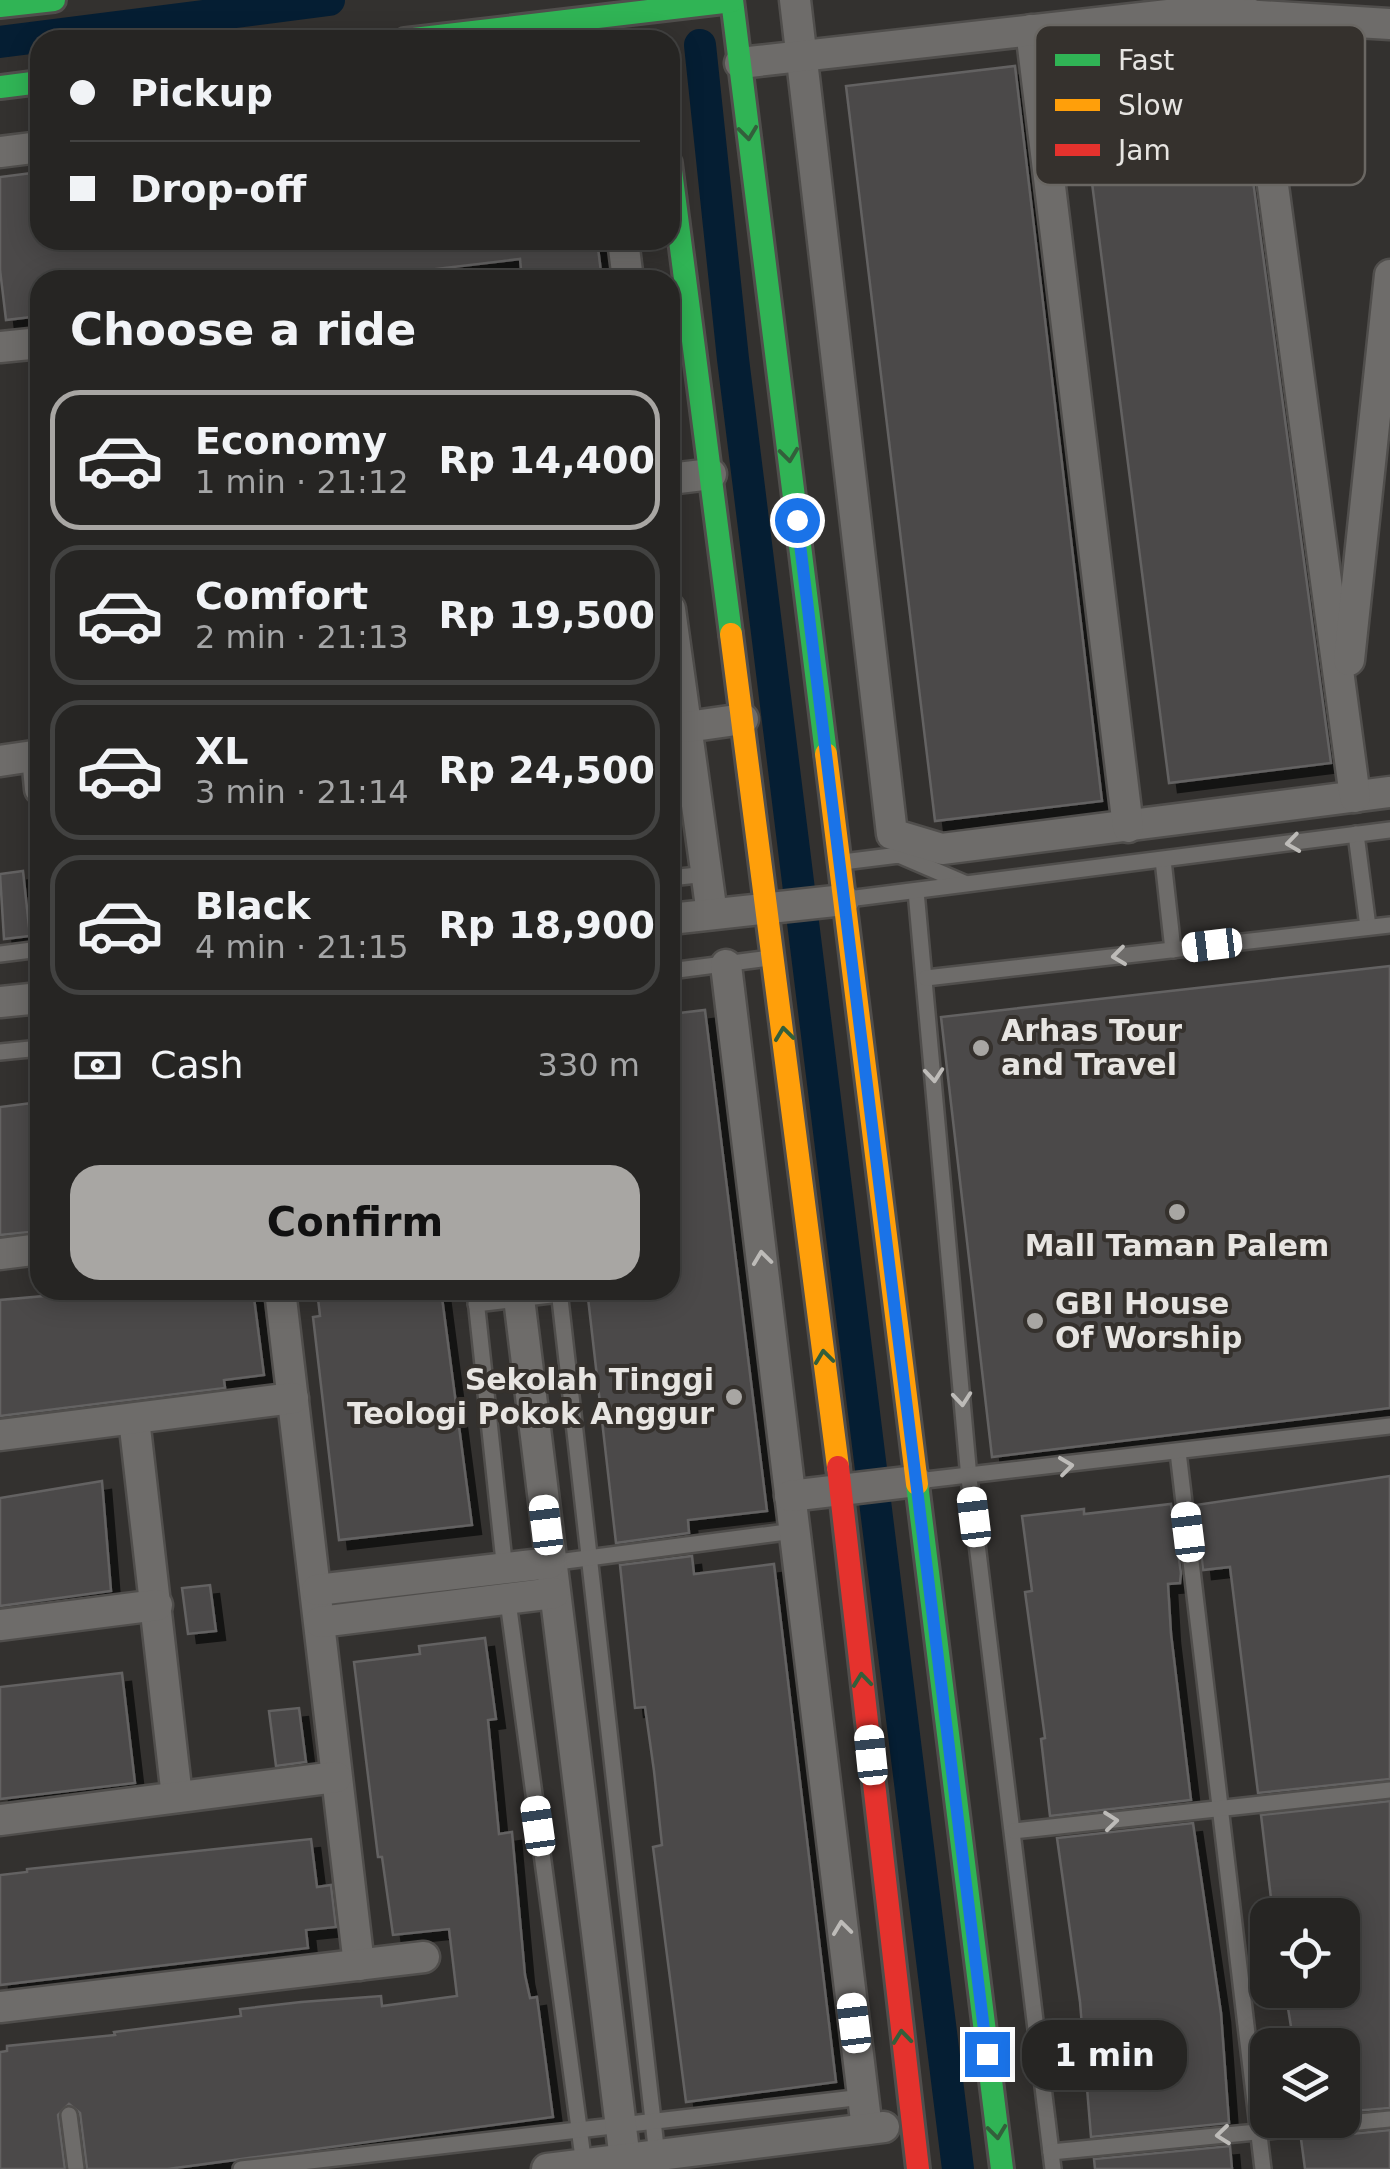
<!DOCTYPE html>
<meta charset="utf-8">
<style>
body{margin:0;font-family:"DejaVu Sans",sans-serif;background:#2e2d2b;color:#f1f3f6;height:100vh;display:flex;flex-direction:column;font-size:38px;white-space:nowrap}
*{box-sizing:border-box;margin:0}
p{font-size:32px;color:#a4a5a6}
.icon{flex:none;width:55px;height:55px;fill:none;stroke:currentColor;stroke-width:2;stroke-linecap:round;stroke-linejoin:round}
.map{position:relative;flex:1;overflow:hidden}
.details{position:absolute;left:30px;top:270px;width:650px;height:1030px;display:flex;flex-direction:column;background:#262523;border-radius:30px;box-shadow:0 5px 25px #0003,0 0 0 2px #424241}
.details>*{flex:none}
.hud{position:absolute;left:30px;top:30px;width:650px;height:220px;border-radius:30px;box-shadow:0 5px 25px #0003,0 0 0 2px #424241;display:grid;align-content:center;height:220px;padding:0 40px;background:#262523}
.tools{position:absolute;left:1250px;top:1898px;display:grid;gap:20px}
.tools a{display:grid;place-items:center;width:110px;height:110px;border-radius:20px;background:#262523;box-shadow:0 5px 25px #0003,0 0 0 2px #424241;font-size:50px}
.end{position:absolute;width:45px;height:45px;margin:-22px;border:12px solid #1a73e8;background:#fff;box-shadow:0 0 0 5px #fff}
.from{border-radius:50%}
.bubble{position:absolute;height:70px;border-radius:30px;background:#262523;box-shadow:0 5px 25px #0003,0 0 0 2px #424241;font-size:32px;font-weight:600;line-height:70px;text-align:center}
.car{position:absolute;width:30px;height:60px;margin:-30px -15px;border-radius:12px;box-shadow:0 0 8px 2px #0007;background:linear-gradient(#fff 24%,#345 0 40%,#fff 0 76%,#345 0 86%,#fff 0)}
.hud b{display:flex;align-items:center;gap:35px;height:95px;font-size:38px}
.hud b+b{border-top:2px solid #424241}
.hud i{width:25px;height:25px;background:#f1f3f6}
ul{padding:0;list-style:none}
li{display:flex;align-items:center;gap:30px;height:140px;margin:0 20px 15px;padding:0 20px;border:5px solid #424241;border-radius:30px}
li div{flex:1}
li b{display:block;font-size:38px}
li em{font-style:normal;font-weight:600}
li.current{border-color:#a8a6a3}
li>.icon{width:90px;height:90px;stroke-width:1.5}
h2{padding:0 40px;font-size:45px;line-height:120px}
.pay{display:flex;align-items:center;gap:25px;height:110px;padding:0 40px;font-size:38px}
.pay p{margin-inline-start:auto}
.button{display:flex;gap:20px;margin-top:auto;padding:20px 40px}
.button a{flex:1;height:115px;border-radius:30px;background:#a8a6a3;color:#111;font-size:40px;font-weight:600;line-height:115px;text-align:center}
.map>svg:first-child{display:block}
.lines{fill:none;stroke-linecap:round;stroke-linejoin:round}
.canal{stroke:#051e33;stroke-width:32}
.building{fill:#4c4a4a;stroke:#646262;stroke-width:2.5;filter:url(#shadow)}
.lane-casing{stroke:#504e4c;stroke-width:20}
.street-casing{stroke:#504e4c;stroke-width:35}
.fast-casing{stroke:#504e4c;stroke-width:28}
.slow-casing{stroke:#504e4c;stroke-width:28}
.jam-casing{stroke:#504e4c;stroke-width:28}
.lane{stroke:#6e6c6a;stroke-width:15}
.street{stroke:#6e6c6a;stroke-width:30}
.fast{stroke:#30b455;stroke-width:22}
.slow{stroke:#ff9f0a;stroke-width:22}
.jam{stroke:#e5322d;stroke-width:22}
.oneway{stroke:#335f3b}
.oneway2{stroke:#bdbbb8}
.route{stroke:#1a73e8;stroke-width:12}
.poi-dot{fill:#a8a6a3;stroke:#35312d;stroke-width:4}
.labels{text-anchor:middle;stroke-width:8;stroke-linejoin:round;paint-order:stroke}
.poi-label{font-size:30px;font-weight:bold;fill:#e7e5e2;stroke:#35312d;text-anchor:start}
.key{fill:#35312d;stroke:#6a6763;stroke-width:2.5}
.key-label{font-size:28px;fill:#e7e5e2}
</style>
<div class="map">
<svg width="1390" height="2169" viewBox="0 0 1390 2169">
<defs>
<filter id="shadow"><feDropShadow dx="9" dy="9" stdDeviation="0" flood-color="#0009"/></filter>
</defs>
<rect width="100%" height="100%" fill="#33312f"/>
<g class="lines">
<g class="canal">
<polyline points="0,42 329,0"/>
<polyline points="700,45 733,359 958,2169"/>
</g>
</g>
<g class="building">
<polygon points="1235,46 1331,763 1169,783 1077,66"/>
<polygon points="1015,66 1102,801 935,821 846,86"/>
<polygon points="40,172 40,240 196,240 197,250 277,240 597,240 602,280 522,280 520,259 344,280 40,280 40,316 6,320 0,270 0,177"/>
<polygon points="23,871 30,936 4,939 0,874"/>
<polygon points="1390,966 1390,1408 992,1457 941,1017"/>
<polygon points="705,1010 767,1511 688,1520 689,1533 616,1543 588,1298 670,1290 670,1014"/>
<polygon points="40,1102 40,1231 0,1235 0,1107"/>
<polygon points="111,1290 253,1290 264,1375 224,1380 225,1388 0,1416 0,1300"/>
<polygon points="317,1290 441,1290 472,1525 339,1540 313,1317 320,1316"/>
<polygon points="1390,1476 1390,1779 1258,1793 1230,1567 1203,1570 1196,1505"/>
<polygon points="102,1481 111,1591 0,1606 0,1498"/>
<polygon points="1171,1504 1181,1573 1180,1583 1168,1584 1171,1634 1191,1800 1050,1816 1041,1739 1045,1738 1025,1592 1032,1591 1022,1516 1084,1509 1084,1514"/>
<polygon points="692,1556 694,1574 774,1564 836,2082 686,2102 653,1847 662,1845 654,1771 645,1707 635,1708 620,1565"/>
<polygon points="210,1585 216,1631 188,1634 182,1588"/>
<polygon points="485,1638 496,1719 488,1720 499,1834 512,1832 525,1975 530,1998 537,1997 553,2117 168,2169 87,2169 80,2113 69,2104 58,2115 65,2169 0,2169 0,2052 7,2051 7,2046 115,2035 114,2032 241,2016 240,2009 301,2002 381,1996 382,2006 457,1996 449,1929 393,1935 382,1857 378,1857 354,1662 420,1654 419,1646"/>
<polygon points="122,1673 135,1783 0,1799 0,1687"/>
<polygon points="299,1708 306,1762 276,1766 269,1711"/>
<polygon points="1390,1801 1390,2108 1342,2112 1342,2045 1294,2045 1285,1990 1342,1990 1342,1915 1273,1915 1261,1815"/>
<polygon points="1193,1823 1221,2013 1229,2123 1091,2137 1080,2002 1057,1838"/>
<polygon points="311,1839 317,1887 331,1885 336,1927 306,1930 308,1948 0,1985 0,1875 27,1872 27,1869"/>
<polygon points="1390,2130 1390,2169 1305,2169 1301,2139"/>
<polygon points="1230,2146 1232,2169 1095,2169 1094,2159"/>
</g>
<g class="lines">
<g class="lane-casing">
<g id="lane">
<polyline points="1356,834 1368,927"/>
<polyline points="1163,860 1173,950"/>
<polyline points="843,862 899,855 964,883"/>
<polyline points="670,878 707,874"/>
<polyline points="916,891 969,1478 1053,2169"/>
<polyline points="848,899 1390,830"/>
<polyline points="0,954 40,949"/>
<polyline points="670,971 770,958"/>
<polyline points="926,978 1390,925"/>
<polyline points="0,1052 40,1048"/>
<polyline points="475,1290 505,1571"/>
<polyline points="559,1290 657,2156"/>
<polyline points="476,1304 559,1294"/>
<polyline points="1178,1452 1263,2169"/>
<polyline points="917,1481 1390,1426"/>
<polyline points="550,1563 794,1531"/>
<polyline points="507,1594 584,2165"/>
<polyline points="1014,1831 1390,1790"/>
<polyline points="69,2115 76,2169"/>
<polyline points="1051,2152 1390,2119"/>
<polyline points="241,2169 863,2097"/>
</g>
</g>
<g class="street-casing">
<g id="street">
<polyline points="795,0 892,834 942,849 1390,792"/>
<polyline points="1250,14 1355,797"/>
<polyline points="1031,30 1128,827"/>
<polyline points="740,63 1194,12 1390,24"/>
<polyline points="0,152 40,147"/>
<polyline points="623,240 628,280"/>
<polyline points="0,347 40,343"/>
<polyline points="670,479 711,474"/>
<polyline points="670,609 712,914"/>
<polyline points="1349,660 1390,275"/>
<polyline points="687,727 743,719"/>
<polyline points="37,756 40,789"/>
<polyline points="0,761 40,755"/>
<polyline points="670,919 844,900"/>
<polyline points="726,965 867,2129"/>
<polyline points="0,1002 40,998"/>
<polyline points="0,1254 40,1249"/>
<polyline points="280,1290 359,1965"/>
<polyline points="518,1290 625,2160"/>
<polyline points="134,1419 177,1797"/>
<polyline points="0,1435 293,1398"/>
<polyline points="790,1496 916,1481"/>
<polyline points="317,1590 550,1563"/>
<polyline points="320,1622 554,1593"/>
<polyline points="0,1625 157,1605"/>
<polyline points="0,1820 336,1777"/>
<polyline points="0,2007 424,1957"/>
<polyline points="547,2169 884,2127"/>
</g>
</g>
<g class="fast-casing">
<g id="fast">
<polyline points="732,0 826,754"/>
<polyline points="0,6 54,0"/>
<polyline points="405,40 732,1"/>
<polyline points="0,87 40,82"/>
<polyline points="670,163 731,634"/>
<polyline points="917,1484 1002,2169"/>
</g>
</g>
<g class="slow-casing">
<g id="slow">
<polyline points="731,634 838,1467"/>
<polyline points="826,754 917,1484"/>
</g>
</g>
<g class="jam-casing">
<polyline id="jam" points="838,1467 918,2169"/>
</g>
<use href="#lane" class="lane"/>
<use href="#street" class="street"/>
<use href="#fast" class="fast"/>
<use href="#slow" class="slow"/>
<use href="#jam" class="jam"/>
</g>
<defs><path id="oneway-chevron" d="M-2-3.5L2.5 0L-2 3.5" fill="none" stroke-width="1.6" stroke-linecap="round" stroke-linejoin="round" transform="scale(2.5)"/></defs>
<g class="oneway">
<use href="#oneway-chevron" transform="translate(748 133) rotate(83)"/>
<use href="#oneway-chevron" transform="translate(789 455) rotate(83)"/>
<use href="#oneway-chevron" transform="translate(784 1034) rotate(-97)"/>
<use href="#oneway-chevron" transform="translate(824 1357) rotate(-97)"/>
<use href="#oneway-chevron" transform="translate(862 1680) rotate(-96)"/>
<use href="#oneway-chevron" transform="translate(902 2037) rotate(-96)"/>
<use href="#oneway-chevron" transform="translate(997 2132) rotate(83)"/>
</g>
<g class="oneway2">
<use href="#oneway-chevron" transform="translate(1293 843) rotate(172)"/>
<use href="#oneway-chevron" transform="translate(1119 956) rotate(173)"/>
<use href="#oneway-chevron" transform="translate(934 1075) rotate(85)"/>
<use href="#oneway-chevron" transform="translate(762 1258) rotate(-97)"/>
<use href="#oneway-chevron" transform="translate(962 1399) rotate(85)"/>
<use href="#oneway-chevron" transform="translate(1066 1466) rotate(-7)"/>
<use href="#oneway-chevron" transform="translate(1111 1821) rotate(-6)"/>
<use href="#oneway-chevron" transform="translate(842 1928) rotate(-97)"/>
<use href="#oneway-chevron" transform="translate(1223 2135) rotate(174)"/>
</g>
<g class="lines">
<polyline class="route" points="797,520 987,2054"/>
</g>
<g class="poi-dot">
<circle cx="981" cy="1048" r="10"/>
<circle cx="1177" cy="1212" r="10"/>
<circle cx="1035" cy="1321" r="10"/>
<circle cx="734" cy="1397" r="10"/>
</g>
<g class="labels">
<g class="poi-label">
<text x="1001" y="1041">Arhas Tour<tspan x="1001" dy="34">and Travel</tspan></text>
<text x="1177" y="1256" text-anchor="middle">Mall Taman Palem</text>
<text x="1055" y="1314">GBI House<tspan x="1055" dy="34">Of Worship</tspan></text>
<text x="714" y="1390" text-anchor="end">Sekolah Tinggi<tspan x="714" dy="34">Teologi Pokok Anggur</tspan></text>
</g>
</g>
<rect x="1035" y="25" width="330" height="160" rx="15" class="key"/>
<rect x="1055" y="54" width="45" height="12" fill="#30b455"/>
<rect x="1055" y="99" width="45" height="12" fill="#ff9f0a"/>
<rect x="1055" y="144" width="45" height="12" fill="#e5322d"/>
<g class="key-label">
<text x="1118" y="70">Fast</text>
<text x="1118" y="115">Slow</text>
<text x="1118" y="160">Jam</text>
</g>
</svg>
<div class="tools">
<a><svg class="icon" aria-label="locate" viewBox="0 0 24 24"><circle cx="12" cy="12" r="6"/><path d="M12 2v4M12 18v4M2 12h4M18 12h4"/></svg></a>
<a><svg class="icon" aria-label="layers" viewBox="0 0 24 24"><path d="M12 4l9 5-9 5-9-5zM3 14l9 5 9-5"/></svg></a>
</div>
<i class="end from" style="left:797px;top:520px"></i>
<i class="end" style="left:987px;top:2054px"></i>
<div class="bubble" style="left:1022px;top:2020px;width:165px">1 min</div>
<i class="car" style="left:1212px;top:945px;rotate:263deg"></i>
<i class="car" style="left:974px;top:1517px;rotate:353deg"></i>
<i class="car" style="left:546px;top:1525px;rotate:353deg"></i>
<i class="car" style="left:1188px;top:1532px;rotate:353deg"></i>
<i class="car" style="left:871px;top:1755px;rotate:354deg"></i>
<i class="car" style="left:538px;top:1826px;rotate:352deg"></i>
<i class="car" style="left:854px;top:2023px;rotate:353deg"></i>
<div class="hud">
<b><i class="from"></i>Pickup</b>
<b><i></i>Drop-off</b>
</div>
<section class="details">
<h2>Choose a ride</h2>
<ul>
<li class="current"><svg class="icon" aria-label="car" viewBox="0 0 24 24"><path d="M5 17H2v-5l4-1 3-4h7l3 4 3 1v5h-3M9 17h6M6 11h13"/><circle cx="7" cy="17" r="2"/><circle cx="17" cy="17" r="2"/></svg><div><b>Economy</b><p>1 min · 21:12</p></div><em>Rp 14,400</em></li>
<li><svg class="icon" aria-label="car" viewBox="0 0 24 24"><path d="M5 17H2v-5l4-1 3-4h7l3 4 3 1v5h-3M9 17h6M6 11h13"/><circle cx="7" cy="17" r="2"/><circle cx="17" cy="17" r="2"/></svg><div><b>Comfort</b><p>2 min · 21:13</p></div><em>Rp 19,500</em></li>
<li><svg class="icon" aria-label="car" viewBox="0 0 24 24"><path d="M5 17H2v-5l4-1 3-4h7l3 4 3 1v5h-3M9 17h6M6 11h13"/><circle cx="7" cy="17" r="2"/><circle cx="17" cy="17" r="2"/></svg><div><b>XL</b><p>3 min · 21:14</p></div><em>Rp 24,500</em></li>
<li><svg class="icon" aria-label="car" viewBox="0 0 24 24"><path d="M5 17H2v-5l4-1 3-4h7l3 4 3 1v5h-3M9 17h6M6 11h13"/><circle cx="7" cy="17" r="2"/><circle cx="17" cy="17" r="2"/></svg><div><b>Black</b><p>4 min · 21:15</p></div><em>Rp 18,900</em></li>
</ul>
<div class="pay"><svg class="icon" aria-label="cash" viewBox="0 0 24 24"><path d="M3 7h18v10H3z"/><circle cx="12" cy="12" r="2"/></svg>Cash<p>330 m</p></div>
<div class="button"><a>Confirm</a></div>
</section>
</div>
